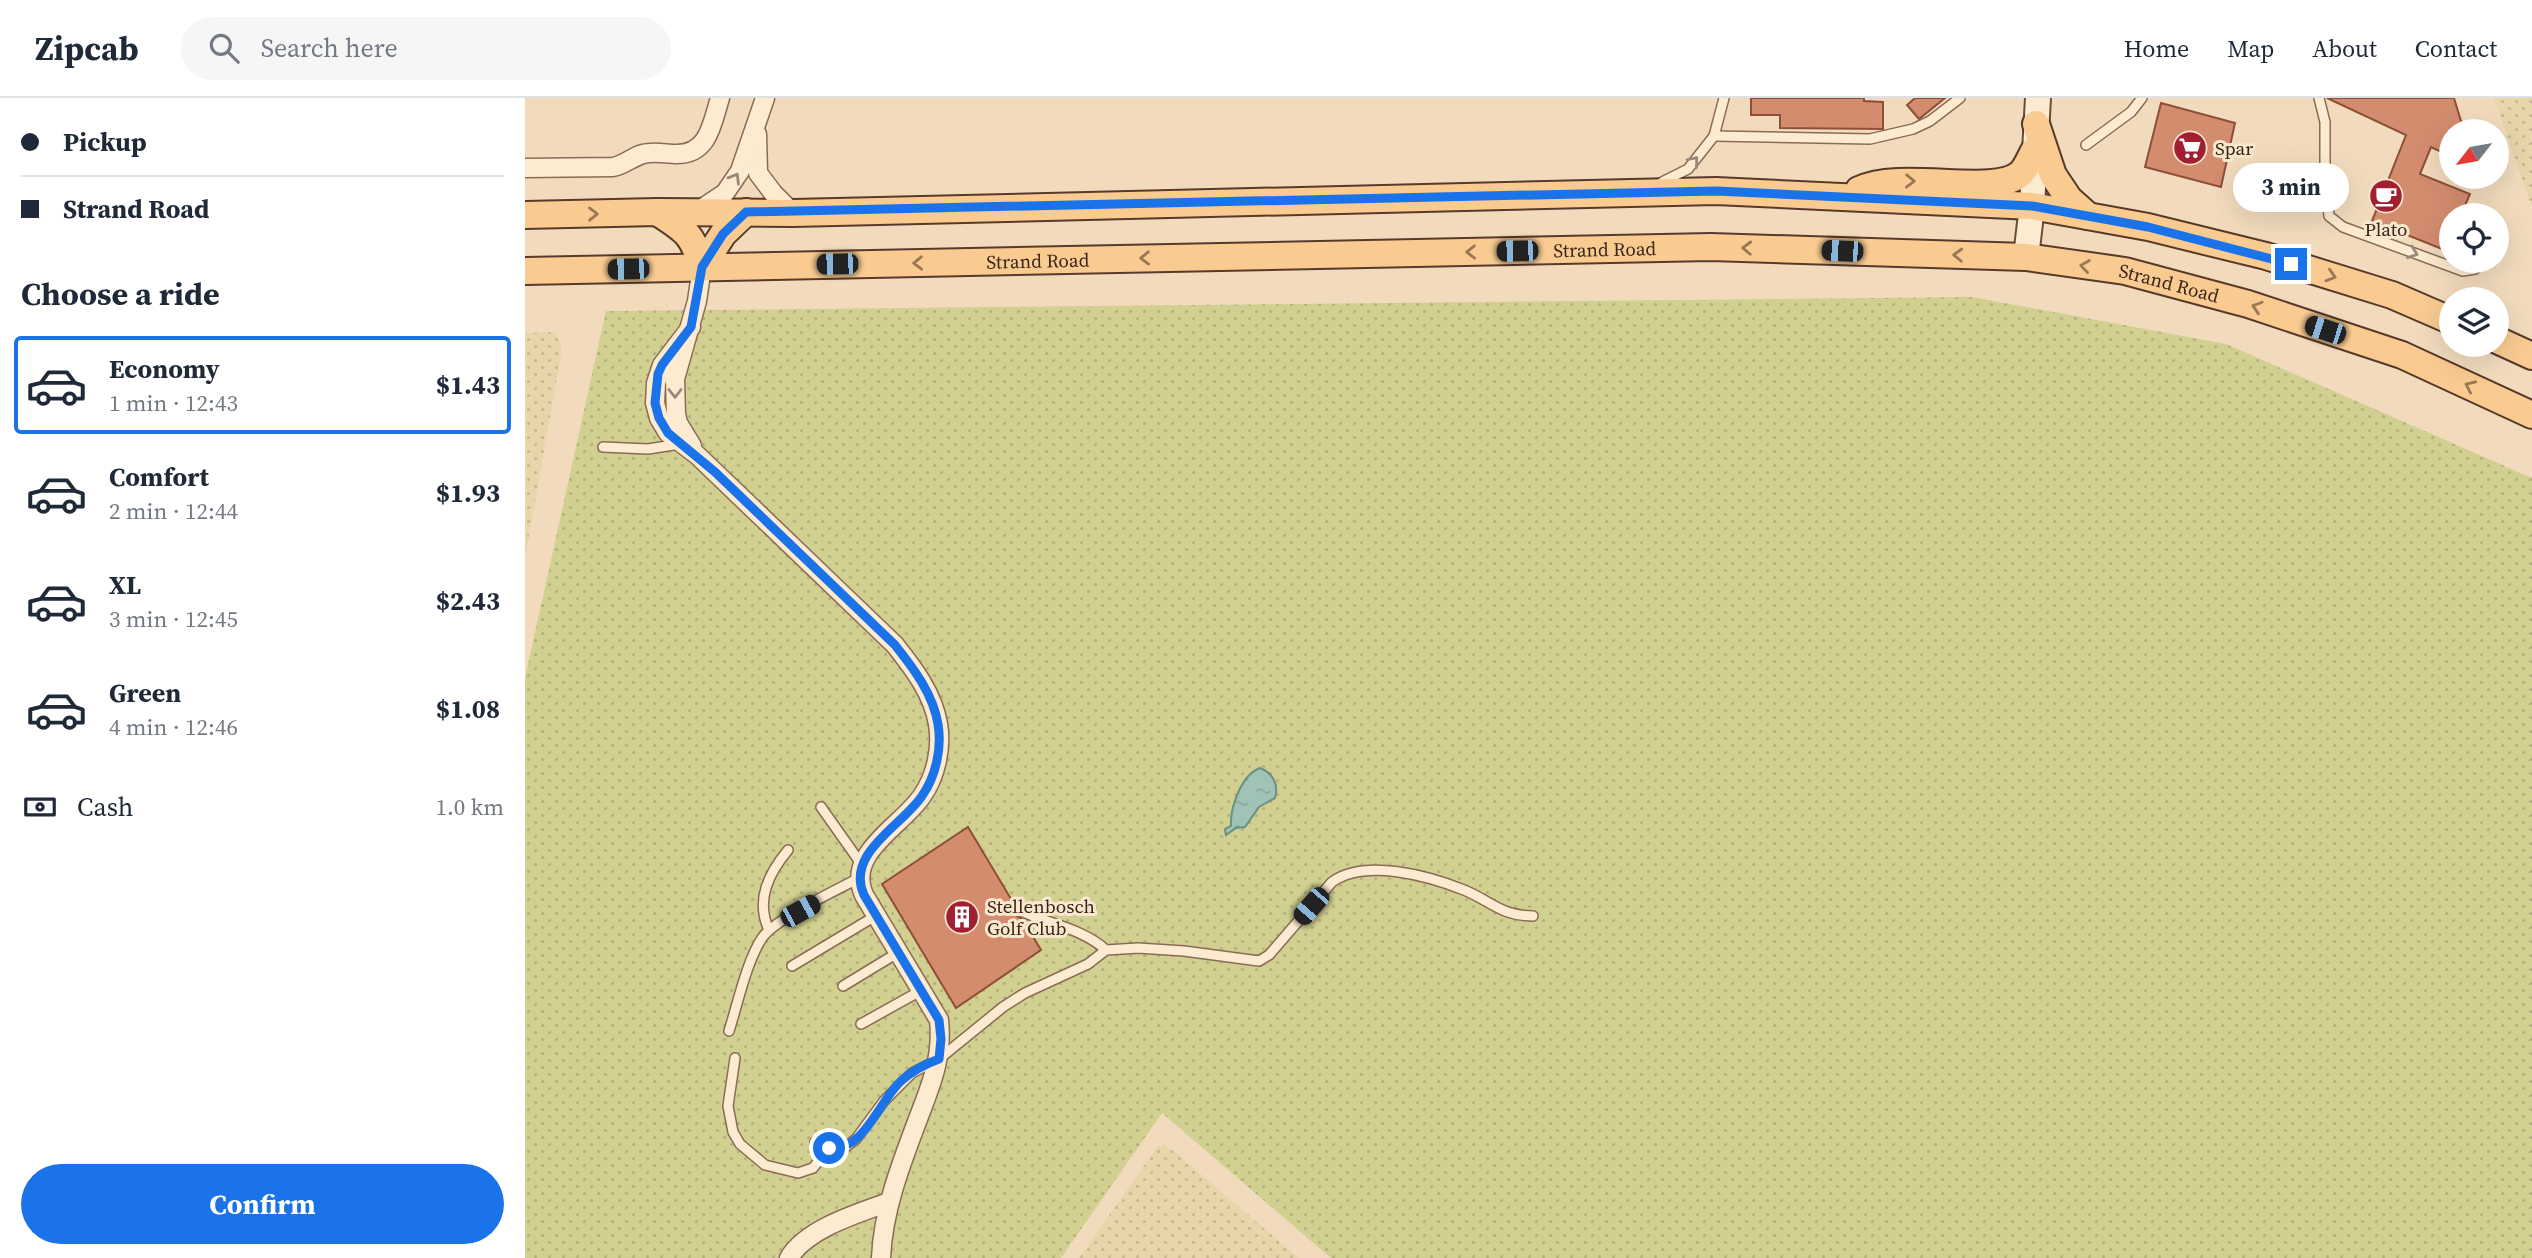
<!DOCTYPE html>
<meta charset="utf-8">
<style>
body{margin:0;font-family:"Source Serif 4",serif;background:#f6f6f7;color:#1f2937;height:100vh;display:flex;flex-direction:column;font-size:26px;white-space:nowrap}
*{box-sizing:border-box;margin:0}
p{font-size:23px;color:#747a83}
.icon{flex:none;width:38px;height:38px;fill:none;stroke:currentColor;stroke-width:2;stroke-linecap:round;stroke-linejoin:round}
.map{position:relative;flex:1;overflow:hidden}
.details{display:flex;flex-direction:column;background:#fff;width:525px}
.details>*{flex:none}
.hud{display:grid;align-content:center;height:154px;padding:0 21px;background:#fff}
.needle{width:46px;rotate:239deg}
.fabs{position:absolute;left:1914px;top:21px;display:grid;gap:14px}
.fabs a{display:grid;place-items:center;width:70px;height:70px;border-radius:50%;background:#fff;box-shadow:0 7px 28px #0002;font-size:35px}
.end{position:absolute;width:32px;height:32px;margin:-16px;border:9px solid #1a73e8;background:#fff;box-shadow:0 0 0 4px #fff}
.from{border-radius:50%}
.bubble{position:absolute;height:49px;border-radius:24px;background:#fff;box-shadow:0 7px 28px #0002;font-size:23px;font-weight:700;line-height:49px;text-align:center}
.car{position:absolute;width:21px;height:42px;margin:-21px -10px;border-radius:9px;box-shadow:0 0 5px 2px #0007;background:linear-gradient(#222 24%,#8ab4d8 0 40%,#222 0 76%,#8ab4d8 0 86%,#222 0)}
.hud b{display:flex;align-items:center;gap:24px;height:66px;font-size:26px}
.hud b+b{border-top:2px solid #e0e1e3}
.hud i{width:18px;height:18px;background:#1f2937}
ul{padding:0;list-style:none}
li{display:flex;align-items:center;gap:21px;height:98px;margin:0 14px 10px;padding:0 7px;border:4px solid transparent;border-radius:7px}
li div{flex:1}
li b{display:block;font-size:26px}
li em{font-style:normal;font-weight:700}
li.current{border-color:#1a73e8}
li>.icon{width:63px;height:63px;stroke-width:1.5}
h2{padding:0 21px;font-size:32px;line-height:84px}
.pay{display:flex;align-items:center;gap:18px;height:77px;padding:0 21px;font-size:26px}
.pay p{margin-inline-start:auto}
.button{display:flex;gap:14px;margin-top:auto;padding:14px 21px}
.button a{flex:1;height:80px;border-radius:42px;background:#1a73e8;color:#fff;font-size:28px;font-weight:700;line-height:80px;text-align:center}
header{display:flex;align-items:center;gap:42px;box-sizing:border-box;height:98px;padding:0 35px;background:#fff;border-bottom:2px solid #e0e1e3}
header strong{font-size:33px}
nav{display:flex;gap:38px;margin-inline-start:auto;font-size:24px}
.search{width:490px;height:63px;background:#f6f6f7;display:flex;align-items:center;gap:18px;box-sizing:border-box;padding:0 24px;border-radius:38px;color:#747a83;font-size:26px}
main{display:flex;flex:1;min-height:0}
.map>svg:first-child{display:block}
.farmland{fill:url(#farmland-dots)}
.grass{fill:url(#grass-dots)}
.water{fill:url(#water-ripples);stroke:#689182;stroke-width:2}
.building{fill:#d48c6f;stroke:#8d4f38;stroke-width:2}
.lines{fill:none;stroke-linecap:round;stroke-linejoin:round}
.lane-casing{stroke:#8b6b55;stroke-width:12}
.street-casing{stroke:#8b6b55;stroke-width:21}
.secondary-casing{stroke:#6d4c38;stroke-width:28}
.primary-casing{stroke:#58392a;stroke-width:30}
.lane{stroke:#fcead1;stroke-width:9}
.street{stroke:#fcead1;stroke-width:18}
.secondary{stroke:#fcead1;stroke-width:24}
.primary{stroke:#f9cb91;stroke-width:26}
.oneway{stroke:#9a8876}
.oneway2{stroke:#997856}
.route{stroke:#1a73e8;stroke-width:9}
.labels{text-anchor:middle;stroke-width:6;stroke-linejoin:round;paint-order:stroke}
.poi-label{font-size:19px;fill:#39261b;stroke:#f9e7ce;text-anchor:start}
.street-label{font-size:19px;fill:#39261b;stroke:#f9e7ce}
</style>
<header>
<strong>Zipcab</strong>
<div class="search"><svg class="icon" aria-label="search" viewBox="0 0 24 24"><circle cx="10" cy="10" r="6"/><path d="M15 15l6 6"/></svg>Search here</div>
<nav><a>Home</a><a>Map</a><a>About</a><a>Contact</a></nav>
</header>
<main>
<section class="details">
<div class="hud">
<b><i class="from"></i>Pickup</b>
<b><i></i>Strand Road</b>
</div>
<h2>Choose a ride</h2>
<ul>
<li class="current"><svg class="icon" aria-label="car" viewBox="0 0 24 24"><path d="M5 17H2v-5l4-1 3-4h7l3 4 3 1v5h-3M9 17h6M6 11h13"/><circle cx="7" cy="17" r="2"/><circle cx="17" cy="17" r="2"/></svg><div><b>Economy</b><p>1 min · 12:43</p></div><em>$1.43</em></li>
<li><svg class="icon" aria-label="car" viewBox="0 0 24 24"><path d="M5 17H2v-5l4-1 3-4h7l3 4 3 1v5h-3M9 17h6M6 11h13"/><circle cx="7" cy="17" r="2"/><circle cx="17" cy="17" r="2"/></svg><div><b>Comfort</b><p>2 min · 12:44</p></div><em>$1.93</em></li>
<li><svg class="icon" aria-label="car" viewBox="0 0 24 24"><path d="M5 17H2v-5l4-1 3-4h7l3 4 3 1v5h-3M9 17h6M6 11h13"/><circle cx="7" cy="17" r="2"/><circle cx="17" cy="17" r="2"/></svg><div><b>XL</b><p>3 min · 12:45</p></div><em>$2.43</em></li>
<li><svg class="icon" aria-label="car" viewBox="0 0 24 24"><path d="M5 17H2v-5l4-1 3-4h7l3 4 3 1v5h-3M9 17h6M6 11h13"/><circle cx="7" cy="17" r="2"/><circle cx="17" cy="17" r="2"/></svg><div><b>Green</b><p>4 min · 12:46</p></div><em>$1.08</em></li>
</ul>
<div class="pay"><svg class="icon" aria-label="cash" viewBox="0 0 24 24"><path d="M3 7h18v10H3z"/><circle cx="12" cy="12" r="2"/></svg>Cash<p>1.0 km</p></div>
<div class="button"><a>Confirm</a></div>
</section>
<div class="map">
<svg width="2007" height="1160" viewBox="0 0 2007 1160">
<defs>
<pattern id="farmland-dots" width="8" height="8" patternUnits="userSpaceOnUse" patternTransform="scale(1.75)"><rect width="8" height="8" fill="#e8d6aa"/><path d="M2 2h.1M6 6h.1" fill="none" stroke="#c8b892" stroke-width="1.8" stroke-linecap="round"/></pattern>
<pattern id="grass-dots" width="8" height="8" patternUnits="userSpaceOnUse" patternTransform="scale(1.75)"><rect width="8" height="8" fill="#d1d090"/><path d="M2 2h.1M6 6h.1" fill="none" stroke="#b4b27c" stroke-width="1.8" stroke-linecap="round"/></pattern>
<pattern id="water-ripples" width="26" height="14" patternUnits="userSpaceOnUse" patternTransform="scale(1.75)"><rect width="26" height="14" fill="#a1c3b5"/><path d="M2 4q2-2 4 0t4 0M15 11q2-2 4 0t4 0" fill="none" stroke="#8ba79b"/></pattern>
</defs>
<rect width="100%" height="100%" fill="#f2dbbd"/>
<g class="farmland">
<polygon points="1969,0 2007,0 2007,110"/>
<polygon points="29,234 36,244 36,257 0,460 0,235"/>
<polygon points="639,1047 650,1054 774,1160 554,1160 632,1049"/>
</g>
<polygon class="grass" points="1447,199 1701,246 2007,380 2007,1160 806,1160 637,1015 536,1160 0,1160 0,580 81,213"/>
<path class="water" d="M735,670C748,675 754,687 750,700L734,709L720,729L711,730L701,737L700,731L706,728C705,710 716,677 735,670Z"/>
<g class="building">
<polygon points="1226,0 1339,0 1339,3 1358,4 1358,31 1255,30 1255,17 1226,17"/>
<polygon points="1390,0 1420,0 1394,21 1382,7"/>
<polygon points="1802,0 1929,0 1939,33 1927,33 1927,59 1906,49 1895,76 1945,96 1936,117 1927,117 1927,155 1847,123 1881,37"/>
<polygon points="1636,5 1710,25 1696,89 1620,69"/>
<polygon points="443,729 492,811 492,818 498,822 516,852 431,910 357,786"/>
</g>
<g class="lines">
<g class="lane-casing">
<g id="lane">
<polyline points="1794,0 1800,24 1800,78 1804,118 1818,129 1938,173 1950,171 1959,163"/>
<polyline points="1189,38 1345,41 1388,31 1405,23 1435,0"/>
<polyline points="1561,47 1606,14 1617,0"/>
<polyline points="1137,84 1163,71 1189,38 1199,0"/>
<polyline points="78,349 123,351 155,346"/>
<polyline points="296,709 337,767"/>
<path d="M498,814C525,826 558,831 581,852"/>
<path d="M244,832C230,802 244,775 263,752"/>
<polyline points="267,868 352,817"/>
<polyline points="318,888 374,854"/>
<polyline points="336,926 397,892"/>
<path d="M204,933C213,905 221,865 237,840C251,820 310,793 334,780"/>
<polyline points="210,960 203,1008 208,1034 215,1046 240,1067 273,1075 288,1070 304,1050"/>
<path d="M290,1044L304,1050L315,1051L322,1048L331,1041L359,1003L387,975L414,961L478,909L500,895L563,866L581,852L613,850L659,853L734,863L744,857L807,784C840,760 904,778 939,792C966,803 976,818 1008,818"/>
</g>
</g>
<g class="street-casing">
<g id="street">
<polyline points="232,36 233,75 248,95 268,115"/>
<path d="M0,70L88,69C99,67 107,59 118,56C129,53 141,56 152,56C184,56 187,25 195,0"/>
<polyline points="173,113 200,95 215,73 240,0"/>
<path d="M166,229L137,267L131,285L130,305L134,320L143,335L172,357L370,547C389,571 408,596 413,626C417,650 411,678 397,698C377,728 320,755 339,797L414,922C418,959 406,987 393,1021C376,1066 358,1112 356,1160"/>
<polyline points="167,348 153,325 151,316 150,281 172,203 177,169"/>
<path d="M264,1160C281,1131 333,1115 364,1104"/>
</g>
</g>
<g class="secondary-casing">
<polyline id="secondary" points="1501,159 1507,108 1513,0"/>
</g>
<g class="primary-casing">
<g id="primary">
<polyline points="1511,26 1528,77 1544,101 1563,118"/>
<path d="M1334,92C1376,71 1468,99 1495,76C1501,71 1505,60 1509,53"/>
<path d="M132,114C160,132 168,136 177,169"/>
<polyline points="0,117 132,114 268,115 1191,93 1507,108 1623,129 1741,158 1867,197 1927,223"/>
<polyline points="177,169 198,136 221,114"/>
<path id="s1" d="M0,173L1186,149L1501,159L1600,173L1723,206L1877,257L2007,317"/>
<polyline points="1972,242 2007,258"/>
</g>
</g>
<use href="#lane" class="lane"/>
<use href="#street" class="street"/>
<use href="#secondary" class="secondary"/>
<use href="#primary" class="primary"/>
</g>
<defs><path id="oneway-chevron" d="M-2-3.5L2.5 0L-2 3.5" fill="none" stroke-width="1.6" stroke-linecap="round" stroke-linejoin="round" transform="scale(1.75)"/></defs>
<g class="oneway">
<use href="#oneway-chevron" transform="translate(1169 63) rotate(-50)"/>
<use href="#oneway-chevron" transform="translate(210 80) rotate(-59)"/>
<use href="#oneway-chevron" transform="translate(1888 155) rotate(20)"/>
<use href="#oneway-chevron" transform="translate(150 295) rotate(90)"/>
</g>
<g class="oneway2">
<use href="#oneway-chevron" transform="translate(1385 83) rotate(1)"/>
<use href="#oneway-chevron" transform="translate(68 116) rotate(-1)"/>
<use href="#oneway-chevron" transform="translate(1222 150) rotate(-178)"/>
<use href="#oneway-chevron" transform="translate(946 154) rotate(179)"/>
<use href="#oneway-chevron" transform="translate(1433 157) rotate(-178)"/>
<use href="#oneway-chevron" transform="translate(620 160) rotate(179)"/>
<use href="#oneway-chevron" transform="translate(393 165) rotate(179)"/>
<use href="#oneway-chevron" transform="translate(1560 168) rotate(-172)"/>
<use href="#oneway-chevron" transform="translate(1806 178) rotate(17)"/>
<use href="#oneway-chevron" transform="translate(1732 209) rotate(-162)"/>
<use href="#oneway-chevron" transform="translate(1945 288) rotate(-155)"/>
</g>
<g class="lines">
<path class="route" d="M304,1050C339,1054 354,1003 376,983C387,973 400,966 414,961L416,941L414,922L339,797C320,755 377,728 397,698C411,678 417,650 413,626C408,596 389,571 370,547L190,374L143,335L134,320L130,305L133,276L137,267L166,229L177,169L198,136L221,114L1191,93L1507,108L1623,129L1766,166"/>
</g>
<defs>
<g id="supermarket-disc" transform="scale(1.75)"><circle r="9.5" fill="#a01f30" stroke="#f9e7ce"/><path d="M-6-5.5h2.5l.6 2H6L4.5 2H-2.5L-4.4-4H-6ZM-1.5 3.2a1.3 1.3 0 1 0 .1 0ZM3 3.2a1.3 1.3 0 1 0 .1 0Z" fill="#fff"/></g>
<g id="cafe-disc" transform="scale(1.75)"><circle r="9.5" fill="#a01f30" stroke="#f9e7ce"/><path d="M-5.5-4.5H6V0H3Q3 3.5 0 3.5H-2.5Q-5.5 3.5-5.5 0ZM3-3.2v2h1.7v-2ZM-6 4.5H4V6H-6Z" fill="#fff"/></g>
<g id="building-disc" transform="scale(1.75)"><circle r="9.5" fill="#a01f30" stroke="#f9e7ce"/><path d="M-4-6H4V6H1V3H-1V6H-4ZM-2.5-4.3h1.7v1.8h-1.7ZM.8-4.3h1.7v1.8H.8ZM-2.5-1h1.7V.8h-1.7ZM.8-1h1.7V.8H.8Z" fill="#fff"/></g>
</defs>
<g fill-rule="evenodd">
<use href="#supermarket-disc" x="1665" y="50"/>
<use href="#cafe-disc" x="1861" y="98"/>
<use href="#building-disc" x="437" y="819"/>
</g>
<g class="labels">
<g class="poi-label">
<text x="1690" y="57">Spar</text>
<text x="1861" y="138" text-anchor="middle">Plato</text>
<text x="462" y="815">Stellenbosch<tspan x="462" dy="22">Golf Club</tspan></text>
</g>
<g class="street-label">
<text dy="7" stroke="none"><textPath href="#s1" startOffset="1080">Strand Road</textPath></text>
<text dy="7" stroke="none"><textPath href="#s1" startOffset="513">Strand Road</textPath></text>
<text dy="7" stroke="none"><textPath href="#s1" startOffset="1647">Strand Road</textPath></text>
</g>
</g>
</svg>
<div class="fabs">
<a><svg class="needle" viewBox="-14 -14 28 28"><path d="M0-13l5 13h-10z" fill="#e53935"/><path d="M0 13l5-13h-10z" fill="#747a83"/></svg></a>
<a><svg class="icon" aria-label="locate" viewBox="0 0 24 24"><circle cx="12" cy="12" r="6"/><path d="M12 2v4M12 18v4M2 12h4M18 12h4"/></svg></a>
<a><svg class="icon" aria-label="layers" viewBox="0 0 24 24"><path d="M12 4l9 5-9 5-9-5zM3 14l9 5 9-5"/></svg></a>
</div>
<i class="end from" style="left:304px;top:1050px"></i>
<i class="end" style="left:1766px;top:166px"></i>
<div class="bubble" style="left:1708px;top:65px;width:116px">3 min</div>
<i class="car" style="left:992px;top:153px;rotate:269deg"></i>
<i class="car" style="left:1317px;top:153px;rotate:272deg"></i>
<i class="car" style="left:312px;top:166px;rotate:269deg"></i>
<i class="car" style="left:103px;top:171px;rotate:269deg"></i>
<i class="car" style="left:1800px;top:232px;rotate:288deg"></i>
<i class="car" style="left:786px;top:808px;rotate:221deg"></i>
<i class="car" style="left:275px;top:813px;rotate:61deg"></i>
</div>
</main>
